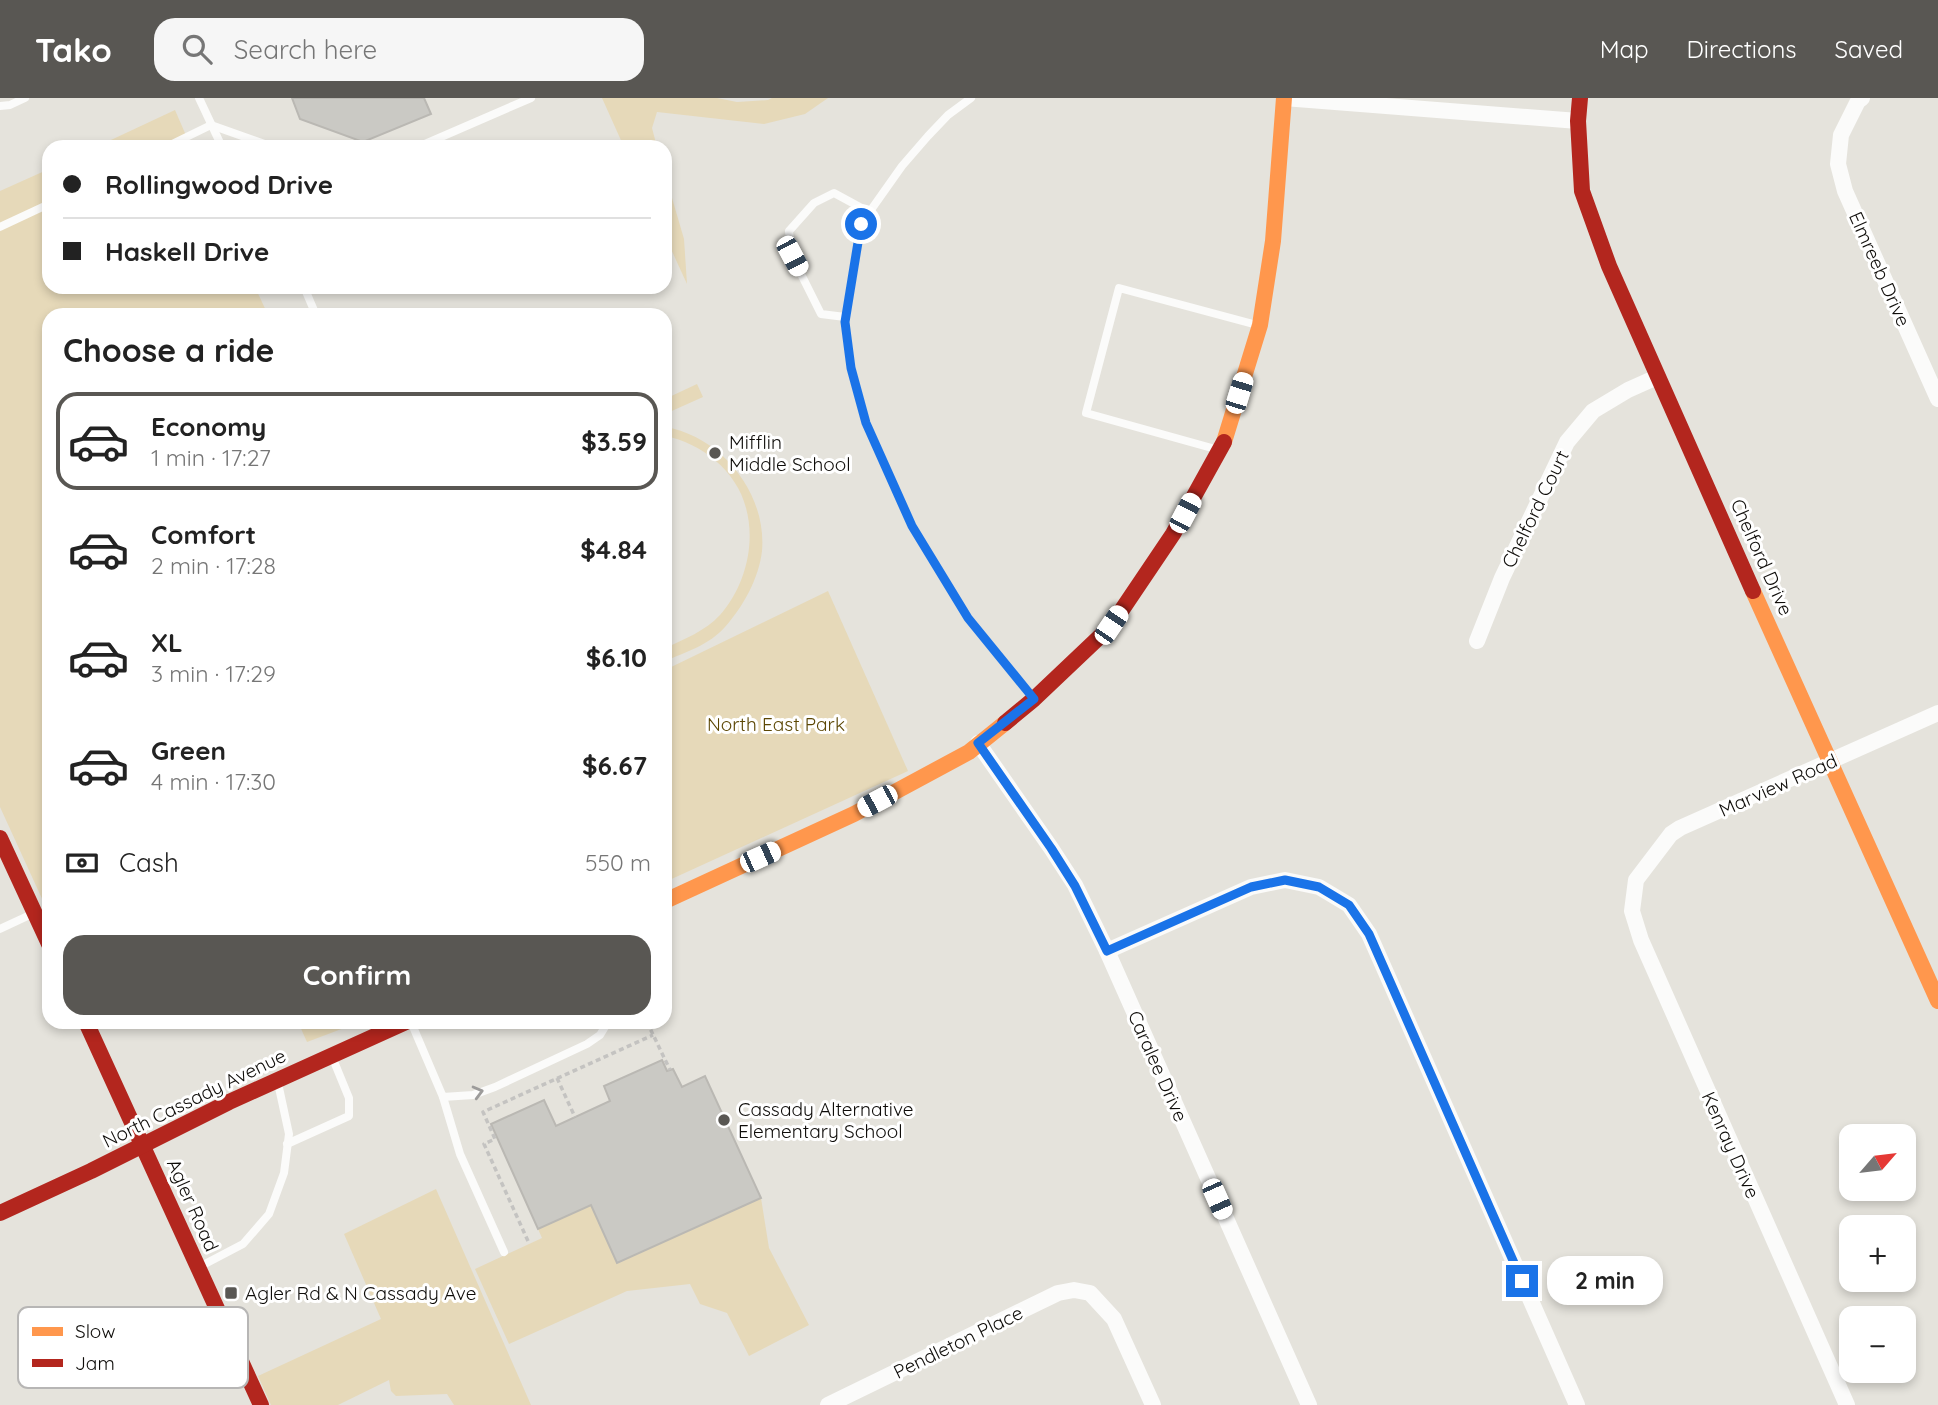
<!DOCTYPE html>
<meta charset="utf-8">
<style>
body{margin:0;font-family:Quicksand,sans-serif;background:#f6f6f6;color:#222;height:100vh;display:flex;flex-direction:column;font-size:26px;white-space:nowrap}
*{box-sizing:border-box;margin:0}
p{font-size:23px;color:#767676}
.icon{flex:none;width:38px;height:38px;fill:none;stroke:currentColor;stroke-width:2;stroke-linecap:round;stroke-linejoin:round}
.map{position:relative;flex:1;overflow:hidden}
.side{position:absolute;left:42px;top:210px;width:630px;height:721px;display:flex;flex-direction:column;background:#fff;border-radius:21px;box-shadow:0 4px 10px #0003}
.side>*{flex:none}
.hud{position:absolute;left:42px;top:42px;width:630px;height:154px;border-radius:21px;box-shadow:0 4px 10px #0003;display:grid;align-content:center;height:154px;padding:0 21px;background:#fff}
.needle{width:46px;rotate:62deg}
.controls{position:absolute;left:1839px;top:1026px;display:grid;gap:14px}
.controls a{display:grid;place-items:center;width:77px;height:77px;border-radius:14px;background:#fff;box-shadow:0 4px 10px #0003;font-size:35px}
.end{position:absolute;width:32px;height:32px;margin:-16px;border:9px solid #1a73e8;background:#fff;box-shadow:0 0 0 4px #fff}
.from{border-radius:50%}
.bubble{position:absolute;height:49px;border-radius:21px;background:#fff;box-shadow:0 4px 10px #0003;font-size:23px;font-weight:800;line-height:49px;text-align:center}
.car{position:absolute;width:21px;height:42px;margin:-21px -10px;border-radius:9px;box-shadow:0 0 5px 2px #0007;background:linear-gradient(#fff 24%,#345 0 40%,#fff 0 76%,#345 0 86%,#fff 0)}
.hud b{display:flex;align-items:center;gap:24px;height:66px;font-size:26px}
.hud b+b{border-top:2px solid #e0e0e0}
.hud i{width:18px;height:18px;background:#222}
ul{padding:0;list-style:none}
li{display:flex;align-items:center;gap:21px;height:98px;margin:0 14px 10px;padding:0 7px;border:4px solid transparent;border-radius:21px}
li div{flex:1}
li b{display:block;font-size:26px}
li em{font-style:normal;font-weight:800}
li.current{border-color:#595753}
li>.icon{width:63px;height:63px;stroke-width:1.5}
h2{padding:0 21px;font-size:32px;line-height:84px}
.pay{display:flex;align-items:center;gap:18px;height:77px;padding:0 21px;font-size:26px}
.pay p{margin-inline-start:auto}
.action{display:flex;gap:14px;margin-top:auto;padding:14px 21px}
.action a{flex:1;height:80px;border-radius:21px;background:#595753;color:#fff;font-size:28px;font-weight:800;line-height:80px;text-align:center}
header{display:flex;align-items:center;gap:42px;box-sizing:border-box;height:98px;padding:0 35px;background:#595753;color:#fff}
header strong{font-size:33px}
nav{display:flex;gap:38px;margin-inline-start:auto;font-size:24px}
.search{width:490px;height:63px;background:#f6f6f6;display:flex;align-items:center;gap:18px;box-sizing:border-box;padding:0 24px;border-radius:21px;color:#767676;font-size:26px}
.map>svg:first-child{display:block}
.green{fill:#e6d9b9}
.building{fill:#cac9c4;stroke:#bab8b3;stroke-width:2}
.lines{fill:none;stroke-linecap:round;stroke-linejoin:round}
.path{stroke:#c4c3c1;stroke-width:3.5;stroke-dasharray:5 3.5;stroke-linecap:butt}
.lane{stroke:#fbfbfa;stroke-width:8}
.street{stroke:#fbfbfa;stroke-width:16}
.slow{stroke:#ff974d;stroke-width:16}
.jam{stroke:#b3261e;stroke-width:16}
.oneway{stroke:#9c9b9a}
.route{stroke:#1a73e8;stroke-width:9}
.poi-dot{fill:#595753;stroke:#fff;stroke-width:2.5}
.labels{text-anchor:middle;stroke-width:6;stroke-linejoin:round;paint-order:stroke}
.street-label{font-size:19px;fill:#0e0c09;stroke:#fff}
.poi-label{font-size:19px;fill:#0e0c09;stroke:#fff;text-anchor:start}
.park-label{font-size:19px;fill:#5c4704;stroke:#fff}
.key{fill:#fff;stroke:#b7b6b5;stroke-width:2}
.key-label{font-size:19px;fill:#0e0c09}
</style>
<header>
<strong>Tako</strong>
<div class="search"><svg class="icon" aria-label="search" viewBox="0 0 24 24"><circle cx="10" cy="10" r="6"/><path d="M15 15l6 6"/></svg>Search here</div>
<nav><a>Map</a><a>Directions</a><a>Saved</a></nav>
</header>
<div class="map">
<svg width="1938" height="1307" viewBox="0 0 1938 1307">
<rect width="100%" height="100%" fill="#e5e3dc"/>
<g class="green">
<polygon points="602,0 717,0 737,4 768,2 772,0 828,0 805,16 764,26 657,14 652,30 657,49 624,49"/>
<polygon points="175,12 191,49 96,49"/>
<polygon points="49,71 49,189 255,189 268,217 49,217 49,816 0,709 0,93"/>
<polygon points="665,76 684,141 687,186 665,138"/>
<polygon points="697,286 703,299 665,316 665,301"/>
<path d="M665,329C721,338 767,395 762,453C759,480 743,509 725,529C709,547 686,554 665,563V550C685,541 705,533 720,517C745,489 756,446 746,410C737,373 701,345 665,338Z"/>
<polygon points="828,493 908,673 665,784 665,572"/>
<polygon points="298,924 360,924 307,944"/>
<polygon points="436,1091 531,1307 454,1307 447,1296 396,1298 391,1293 389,1282 338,1307 271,1307 258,1278 381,1221 344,1136"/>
<polygon points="761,1100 769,1150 809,1227 749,1258 727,1215 700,1206 690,1186 627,1193 509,1246 475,1171 542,1140 538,1131 591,1107 617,1165"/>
</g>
<g class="building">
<polygon points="292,0 424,0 431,16 363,44 300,21"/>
<polygon points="662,962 667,973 673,971 682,989 705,978 761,1100 617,1165 591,1107 538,1131 491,1026 544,1002 556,1028 610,1003 604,988"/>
</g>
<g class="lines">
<g class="path">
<polyline points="647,924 670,972"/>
<polyline points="557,980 575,1019"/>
<polyline points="528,1143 484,1046 495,1041 483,1014 653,937"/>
</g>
<g class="lane">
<polyline points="199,0 222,49"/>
<polyline points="971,0 948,17 928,38 902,68 861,126 845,224 851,270 866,325 912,428 968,520 1032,599"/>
<polyline points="0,8 10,7 25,0"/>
<polyline points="166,49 211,27 273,49"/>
<polyline points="418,49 531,0"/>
<polyline points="0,129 49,106"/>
<polyline points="304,189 316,217"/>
<polyline points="845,219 821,216 792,158 789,133 814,105 834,95 869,114"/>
<polyline points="1219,352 1086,315 1119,190 1257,227"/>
<polyline points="0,831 32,816"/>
<polyline points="411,924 443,999 473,997 495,989 587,946 600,937 608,924"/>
<polyline points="443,999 460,1056 504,1154"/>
<polyline points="287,1046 349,1018 349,1000 333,961"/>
<polyline points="201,1168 243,1146 269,1116 284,1075 289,1036 278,985"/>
</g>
<g class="street">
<polyline points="1284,0 1578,23"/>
<polyline points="1862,0 1858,3 1841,37 1838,66 1845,93 1938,301"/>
<polyline points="1477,543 1502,480 1567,344 1593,313 1628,292 1657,279"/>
<polyline points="978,645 1051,750 1075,787 1107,853 1309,1307"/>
<polyline points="1107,853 1251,789 1285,782 1319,789 1349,807 1369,836 1577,1307"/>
<polyline points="828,1307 1058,1195 1074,1192 1090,1195 1114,1221 1153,1307"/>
<polyline points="1847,1307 1641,842 1632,813 1636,782 1671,736 1680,730 1938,615"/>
</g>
<g class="slow">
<polyline points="1224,344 1260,227 1273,143 1284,0"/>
<polyline points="1753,493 1938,903"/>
<polyline points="665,803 854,716 969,654 1005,625"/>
</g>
<g class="jam">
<polyline points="1580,0 1578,23 1582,93 1609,168 1753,493"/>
<polyline points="1005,625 1034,601 1111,528 1173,436 1224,344"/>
<polyline points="0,740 49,846"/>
<polyline points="86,924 261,1307"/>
<polyline points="0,1115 91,1073 229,1004 406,924"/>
</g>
</g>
<defs><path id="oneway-chevron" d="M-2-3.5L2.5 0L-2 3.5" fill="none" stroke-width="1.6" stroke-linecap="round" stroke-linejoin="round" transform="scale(1.75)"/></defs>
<use class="oneway" href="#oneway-chevron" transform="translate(478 994) rotate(-15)"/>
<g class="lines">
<polyline class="route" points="861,126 845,224 851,270 866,325 912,428 968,520 1034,601 978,645 1051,750 1075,788 1107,853 1251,789 1285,782 1319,789 1349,807 1369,836 1522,1183"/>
</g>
<g class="poi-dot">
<circle cx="715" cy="355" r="7"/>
<circle cx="724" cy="1022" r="7"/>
<rect x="224" y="1188" width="14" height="14" rx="3.5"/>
</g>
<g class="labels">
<g class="street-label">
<text transform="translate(1880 171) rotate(66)" y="7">Elmreeb Drive</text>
<text transform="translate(1535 411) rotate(-64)" y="7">Chelford Court</text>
<text transform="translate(1762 459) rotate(66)" y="7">Chelford Drive</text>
<text transform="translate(1778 687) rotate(-24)" y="7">Marview Road</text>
<text transform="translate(1158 968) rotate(66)" y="7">Caralee Drive</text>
<text transform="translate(194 1000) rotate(-26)" y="7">North Cassady Avenue</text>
<text transform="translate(1731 1047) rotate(66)" y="7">Kenray Drive</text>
<text transform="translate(193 1107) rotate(66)" y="7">Agler Road</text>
<text transform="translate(958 1244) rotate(-26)" y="7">Pendleton Place</text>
</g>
<g class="poi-label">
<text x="729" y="351">Mifflin<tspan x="729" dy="22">Middle School</tspan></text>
<text x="738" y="1018">Cassady Alternative<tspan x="738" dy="22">Elementary School</tspan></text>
<text x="245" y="1202">Agler Rd &amp; N Cassady Ave</text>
</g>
<g class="park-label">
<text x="776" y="633">North East Park</text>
</g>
</g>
<rect x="18" y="1209" width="230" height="81" rx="10" class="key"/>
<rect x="32" y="1229" width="31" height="9" fill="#ff974d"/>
<rect x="32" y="1261" width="31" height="8" fill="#b3261e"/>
<g class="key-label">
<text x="75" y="1240">Slow</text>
<text x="75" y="1272">Jam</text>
</g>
</svg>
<div class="controls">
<a><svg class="needle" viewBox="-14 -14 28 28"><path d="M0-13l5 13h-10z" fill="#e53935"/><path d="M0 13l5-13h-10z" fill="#767676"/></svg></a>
<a>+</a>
<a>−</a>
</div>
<i class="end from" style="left:861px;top:126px"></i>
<i class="end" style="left:1522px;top:1183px"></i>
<div class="bubble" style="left:1547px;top:1158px;width:116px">2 min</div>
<i class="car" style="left:792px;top:158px;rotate:152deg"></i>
<i class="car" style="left:1239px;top:295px;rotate:17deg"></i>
<i class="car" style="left:1185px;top:415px;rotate:28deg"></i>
<i class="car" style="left:1111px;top:527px;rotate:34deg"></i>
<i class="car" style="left:877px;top:703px;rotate:242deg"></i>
<i class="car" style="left:760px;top:759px;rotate:66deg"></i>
<i class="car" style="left:1217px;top:1101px;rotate:156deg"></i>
<div class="hud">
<b><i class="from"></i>Rollingwood Drive</b>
<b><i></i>Haskell Drive</b>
</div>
<section class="side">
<h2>Choose a ride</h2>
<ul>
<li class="current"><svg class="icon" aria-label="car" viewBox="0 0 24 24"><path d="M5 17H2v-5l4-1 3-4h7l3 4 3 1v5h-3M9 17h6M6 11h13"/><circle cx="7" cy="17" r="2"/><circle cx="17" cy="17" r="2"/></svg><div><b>Economy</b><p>1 min · 17:27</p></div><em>$3.59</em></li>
<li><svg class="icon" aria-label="car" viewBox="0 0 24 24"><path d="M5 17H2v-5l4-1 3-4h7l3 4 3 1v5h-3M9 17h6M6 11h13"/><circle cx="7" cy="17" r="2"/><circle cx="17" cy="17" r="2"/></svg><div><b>Comfort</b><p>2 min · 17:28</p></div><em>$4.84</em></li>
<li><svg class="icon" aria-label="car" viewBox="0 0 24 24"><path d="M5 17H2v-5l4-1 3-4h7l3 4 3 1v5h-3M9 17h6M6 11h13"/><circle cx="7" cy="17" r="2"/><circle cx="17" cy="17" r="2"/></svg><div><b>XL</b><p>3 min · 17:29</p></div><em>$6.10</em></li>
<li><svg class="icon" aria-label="car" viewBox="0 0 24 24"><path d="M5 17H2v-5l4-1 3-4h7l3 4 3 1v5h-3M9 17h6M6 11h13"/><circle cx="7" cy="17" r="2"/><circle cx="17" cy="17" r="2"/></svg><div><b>Green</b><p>4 min · 17:30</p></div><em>$6.67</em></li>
</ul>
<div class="pay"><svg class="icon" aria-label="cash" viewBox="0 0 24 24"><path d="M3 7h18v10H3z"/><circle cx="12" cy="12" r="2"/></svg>Cash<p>550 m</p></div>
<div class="action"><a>Confirm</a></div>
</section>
</div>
